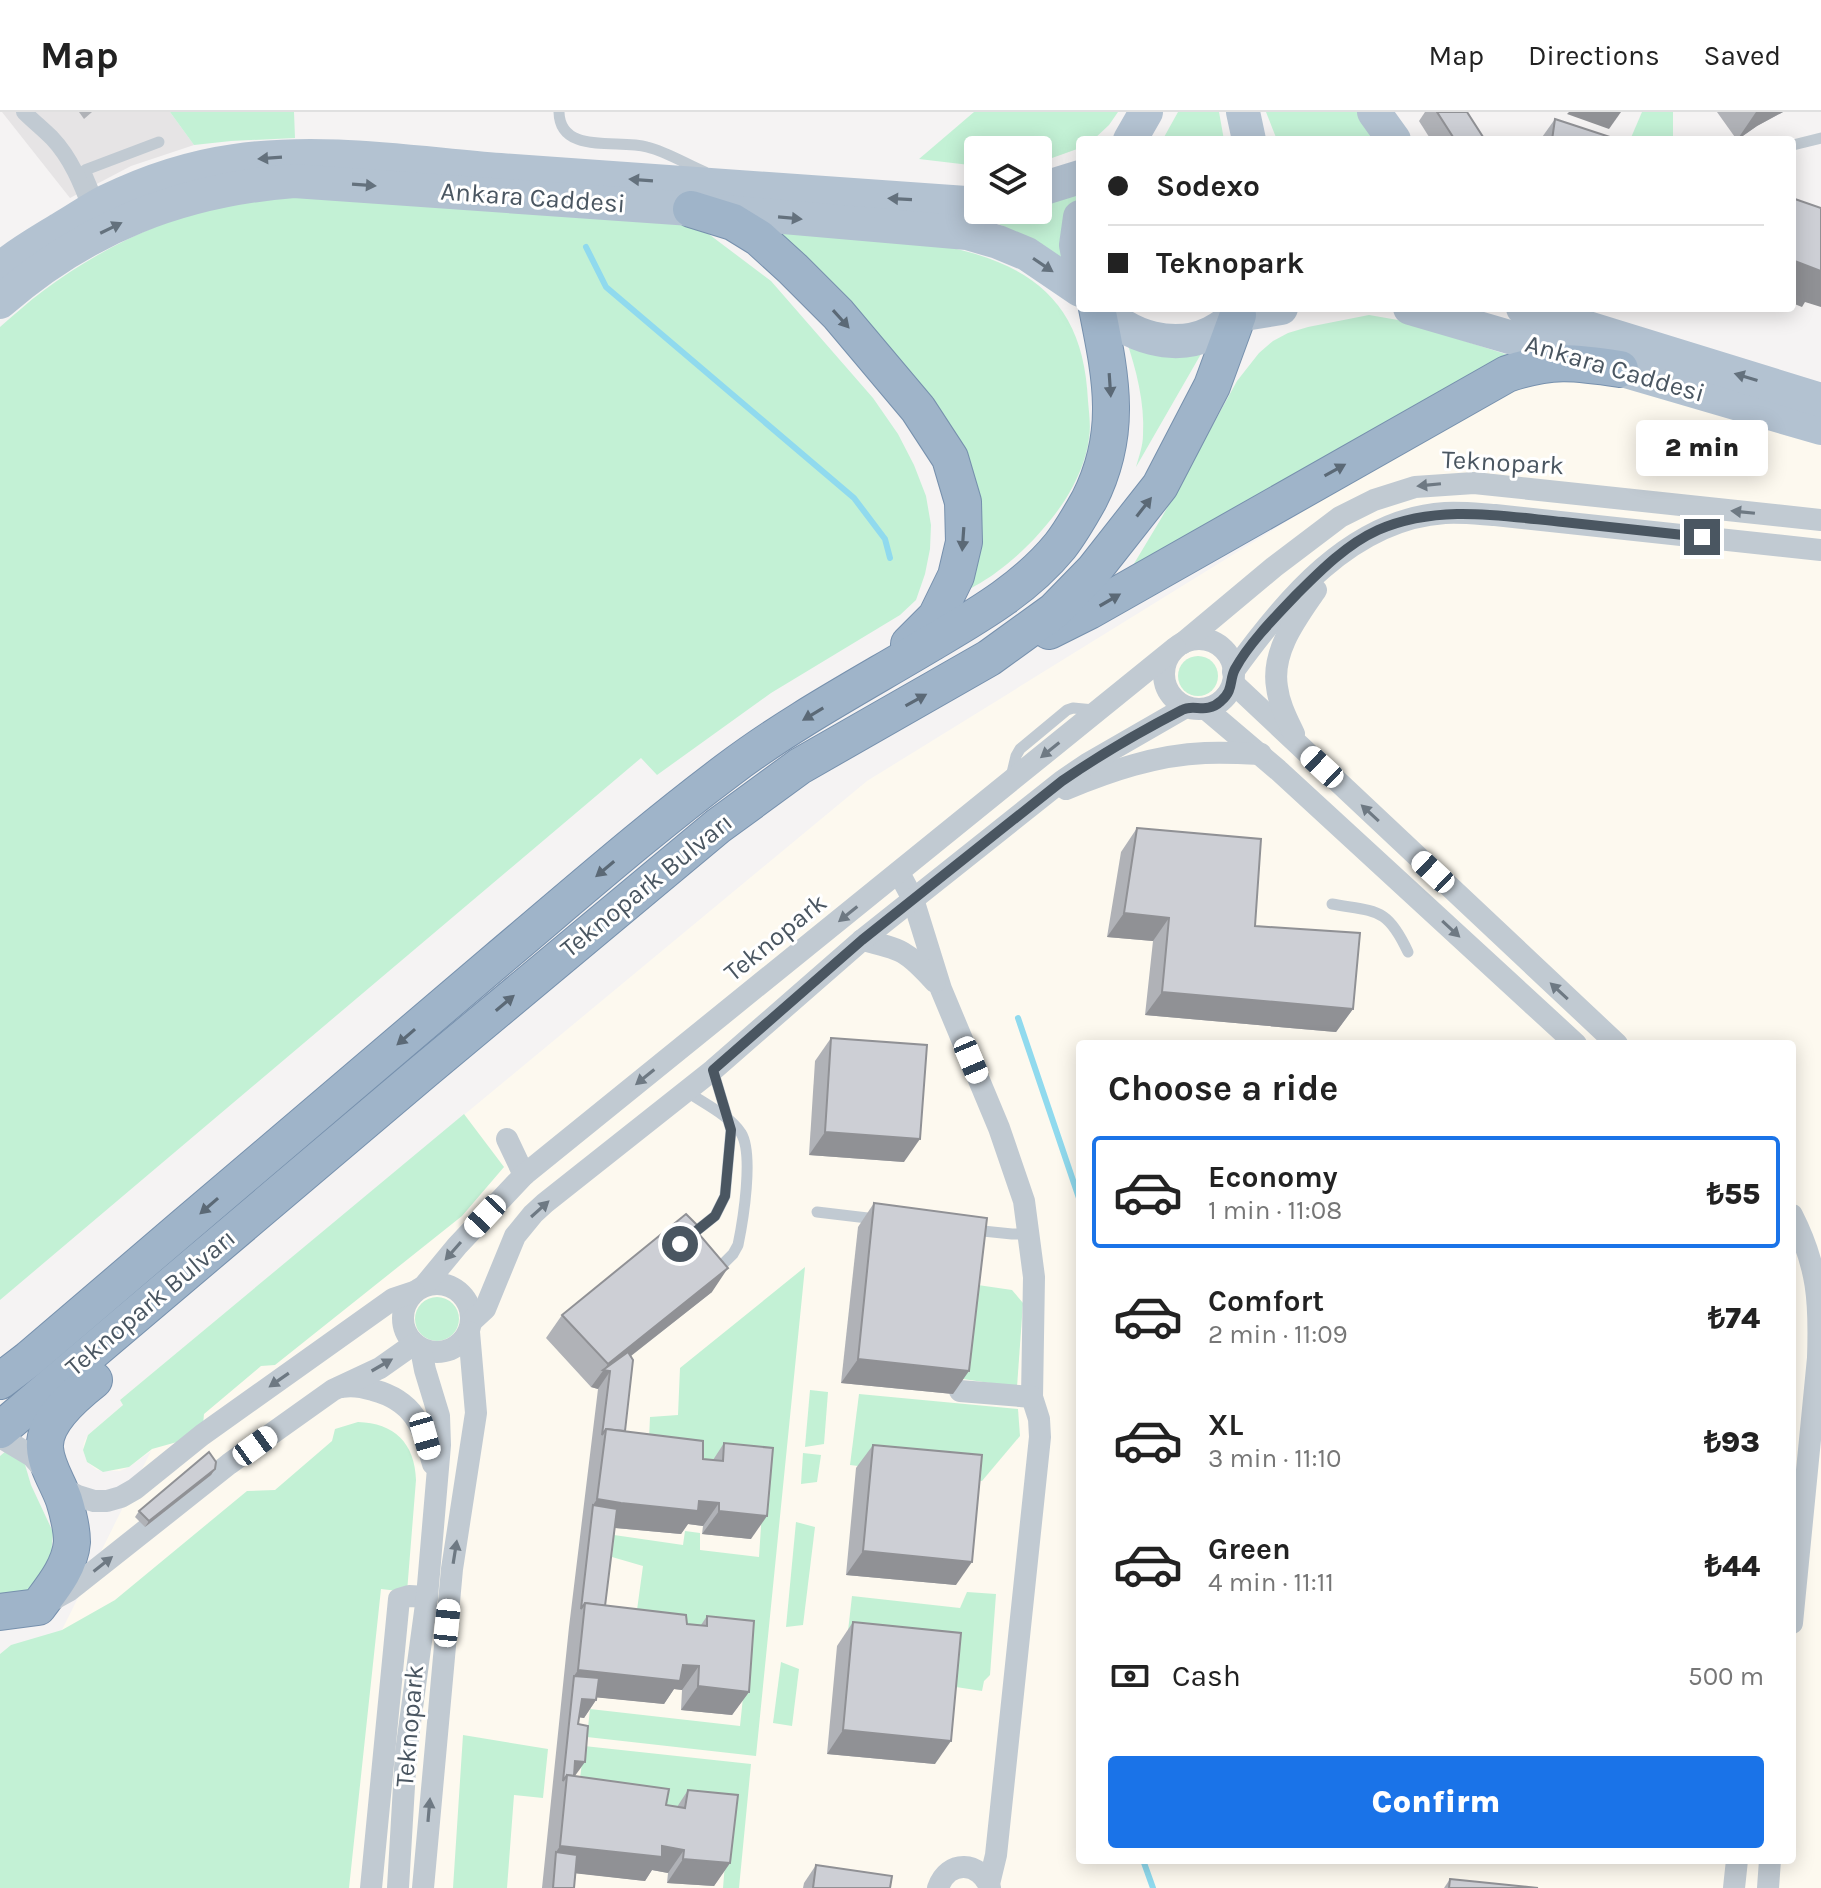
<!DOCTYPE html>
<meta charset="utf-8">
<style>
body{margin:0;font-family:Karla,sans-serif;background:#f6f6f6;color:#222;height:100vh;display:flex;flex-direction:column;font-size:30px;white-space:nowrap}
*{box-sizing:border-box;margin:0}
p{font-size:26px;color:#767676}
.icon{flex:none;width:44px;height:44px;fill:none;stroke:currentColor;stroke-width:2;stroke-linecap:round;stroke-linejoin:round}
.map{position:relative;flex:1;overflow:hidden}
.panel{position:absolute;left:1076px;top:928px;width:720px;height:824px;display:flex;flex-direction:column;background:#fff;border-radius:8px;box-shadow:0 4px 20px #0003}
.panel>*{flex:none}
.hud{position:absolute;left:1076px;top:24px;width:720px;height:176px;border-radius:8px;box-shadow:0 4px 20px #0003;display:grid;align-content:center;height:176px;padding:0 32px;background:#fff}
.buttons{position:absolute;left:964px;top:24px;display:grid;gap:16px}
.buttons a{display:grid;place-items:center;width:88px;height:88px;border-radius:8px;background:#fff;box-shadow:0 4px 20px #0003;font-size:40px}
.end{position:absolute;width:36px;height:36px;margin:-18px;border:10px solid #4a5661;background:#fff;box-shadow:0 0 0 4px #fff}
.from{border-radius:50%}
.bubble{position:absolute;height:56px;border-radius:8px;background:#fff;box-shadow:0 4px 20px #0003;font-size:26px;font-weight:800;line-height:56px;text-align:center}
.car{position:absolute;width:24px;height:48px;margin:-24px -12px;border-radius:10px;box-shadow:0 0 6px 2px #0007;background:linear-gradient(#fff 24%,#345 0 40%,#fff 0 76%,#345 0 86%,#fff 0)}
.hud b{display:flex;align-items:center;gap:28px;height:76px;font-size:30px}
.hud b+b{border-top:2px solid #e0e0e0}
.hud i{width:20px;height:20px;background:#222}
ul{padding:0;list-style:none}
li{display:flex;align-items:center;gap:24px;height:112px;margin:0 16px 12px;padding:0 16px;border:4px solid transparent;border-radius:8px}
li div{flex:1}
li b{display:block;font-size:30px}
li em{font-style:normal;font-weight:800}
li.current{border-color:#1a73e8}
li>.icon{width:72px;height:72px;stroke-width:1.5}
h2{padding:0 32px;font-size:36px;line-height:96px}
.pay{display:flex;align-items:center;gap:20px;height:88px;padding:0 32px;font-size:30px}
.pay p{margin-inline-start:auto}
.primary-button{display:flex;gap:16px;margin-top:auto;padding:16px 32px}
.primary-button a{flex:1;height:92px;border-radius:8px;background:#1a73e8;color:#fff;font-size:32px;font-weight:800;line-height:92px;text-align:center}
header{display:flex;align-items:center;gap:48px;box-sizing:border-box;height:112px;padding:0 40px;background:#fff;border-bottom:2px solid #e0e0e0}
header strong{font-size:38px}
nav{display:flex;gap:44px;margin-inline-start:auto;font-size:28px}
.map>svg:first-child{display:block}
.commercial{fill:#fdf9ef;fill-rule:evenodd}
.education{fill:#e6e4e5}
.green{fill:#c3f1d5}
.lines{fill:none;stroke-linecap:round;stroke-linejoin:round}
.stream{stroke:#90daee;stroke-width:6}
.trunk-casing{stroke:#7690ad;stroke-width:38}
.service{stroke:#c1cad2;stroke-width:11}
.pedestrian{stroke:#c1cad2;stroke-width:16}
.minor{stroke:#c1cad2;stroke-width:22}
.primary{stroke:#b3c2d1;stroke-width:34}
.trunk{stroke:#9fb4c9;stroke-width:36}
.wall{fill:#b0b2b7}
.shaded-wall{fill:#909195}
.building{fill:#cdcfd5;stroke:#909195;stroke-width:2}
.oneway{fill:#64717d}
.oneway2{fill:#5b6976}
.oneway3{fill:#6e7983}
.route{stroke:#4a5661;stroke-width:10}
.labels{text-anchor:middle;stroke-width:6;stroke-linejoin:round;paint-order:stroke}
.street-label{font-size:26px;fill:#4a5661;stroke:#fff}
</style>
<header>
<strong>Map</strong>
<nav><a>Map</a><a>Directions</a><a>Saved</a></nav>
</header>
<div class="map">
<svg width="1821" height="1776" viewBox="0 0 1821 1776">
<rect width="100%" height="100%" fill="#f5f3f3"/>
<path class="commercial" d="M1581,266L1610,270L1821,333V1776H0V1542L11,1533L35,1529L62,1518L151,1339L129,1355L120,1359L97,1358L87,1350L83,1338L84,1330L88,1323L123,1293L120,1288L867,669L1370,358L1517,278L1544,271ZM1080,932H1792V1748H1080Z"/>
<polygon class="education" points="2,0 170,0 194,33 131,54 70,86"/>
<g class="green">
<polygon points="170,0 294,0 295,26 231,29 194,33"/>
<polygon points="974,0 1118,0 1109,13 1093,28 1080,28 1080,36 1038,51 1038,38 978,38 978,54 919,47"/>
<polygon points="1178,0 1219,0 1224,28 1177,25 1163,27"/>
<polygon points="1266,0 1359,0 1378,28 1277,28"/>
<polygon points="1642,0 1673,0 1673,28 1630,28"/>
<polygon points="1080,80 1073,119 1072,154 1038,131 984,105 1024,98 1038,98 1038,95"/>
<path d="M301,84L698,114L771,169L873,286L898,322L914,353L926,384L931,413L930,437L925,462L916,488L900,503L771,581L657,663L641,646L0,1188V215C14,203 28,190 43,179C94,141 158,107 221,95C247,89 275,88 301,84Z"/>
<path d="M774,120L952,136C1039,155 1084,197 1088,289C1089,301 1091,314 1089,326C1087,346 1076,371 1065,388C1048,414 1023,441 998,459C987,468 974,474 962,482L975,405Z"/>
<polygon points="1369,203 1398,208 1518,246 1123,470 1162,405 1237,269 1259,241 1273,229 1288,221 1308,215"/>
<path d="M1126,227L1205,235L1136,355C1139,344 1143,334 1143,323C1145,291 1136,257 1126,227Z"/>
<circle cx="1198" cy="564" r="20"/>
<polygon points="464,1002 504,1055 462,1104 275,1253 261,1254 204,1302 202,1323 152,1337 129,1355 103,1360 87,1350 83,1338 88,1323 123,1293 120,1288"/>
<polygon points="805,1155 756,1644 587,1625 590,1597 740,1614 749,1528 689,1523 637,1498 643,1454 612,1445 614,1423 683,1433 685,1419 700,1421 700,1438 759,1445 765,1353 706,1348 649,1327 650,1305 678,1303 680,1256"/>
<polygon points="971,1172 1012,1178 1023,1191 1017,1275 963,1267"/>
<circle cx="437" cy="1207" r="22"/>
<polygon points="810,1278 828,1280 824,1332 805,1335"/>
<polygon points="859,1282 1018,1297 1020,1324 982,1369 850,1353"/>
<path d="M358,1310C394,1311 415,1331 416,1368L407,1480L381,1477L349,1776H0V1542L11,1533L62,1518L115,1488L247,1379L275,1378L332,1329L335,1317Z"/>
<polygon points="18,1329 31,1373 53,1420 51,1444 36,1476 0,1492 0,1344"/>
<polygon points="803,1341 821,1343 817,1370 801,1372"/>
<polygon points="796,1410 815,1415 803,1513 786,1515"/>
<polygon points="967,1480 996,1482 990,1563 984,1569 982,1579 956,1575 847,1528 852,1484 960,1496"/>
<polygon points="781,1550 799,1557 792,1614 773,1611"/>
<polygon points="463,1623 548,1637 543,1686 514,1683 507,1776 453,1776"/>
<polygon points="584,1634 751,1652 739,1776 723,1776 729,1702 578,1683"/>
</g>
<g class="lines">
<g class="stream">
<polyline points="586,135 606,175 854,386 885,427 890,446"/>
<polyline points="1018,906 1080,1089"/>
<polyline points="1143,1748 1153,1776"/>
</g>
<g class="trunk-casing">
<g id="trunk">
<polyline points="691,97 733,110 759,126 793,157 838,202 918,297 950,346 963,390 964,430 956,464 936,505 909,532"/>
<path d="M1049,519L1089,499L1507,262C1551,247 1574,250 1620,257"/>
<path d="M0,1269L29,1247C185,1114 340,980 497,848C573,784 648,718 728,658C790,611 861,573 928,533C975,505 1024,478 1060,434C1071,420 1080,404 1089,388C1123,321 1111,266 1097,196"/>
<polyline points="0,1318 424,959 718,714 800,654 989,546 1054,499 1094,458 1160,374 1212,274 1238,203"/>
<path d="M0,1500L38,1495C52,1476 70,1455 72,1430C72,1416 68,1401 64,1388C58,1371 46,1354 45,1336C43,1309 75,1283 94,1268"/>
</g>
</g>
<g class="service">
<path d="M559,0C560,43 618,27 647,35C667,40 686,52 705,60"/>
<polyline points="1793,33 1821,26"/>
<polyline points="98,89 85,58 159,30"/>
<polyline points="1011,665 1016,644 1020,637 1067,598 1073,596 1094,598"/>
<path d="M1332,792C1377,800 1387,795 1408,840"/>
<path d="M686,979C703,991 729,1003 741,1021C754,1042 743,1109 738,1133L733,1142L714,1161"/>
<polyline points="817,1100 876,1107"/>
<polyline points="973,1118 1012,1122 1029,1122"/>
<polyline points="690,1124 715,1104 725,1084 731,1018 713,958"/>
</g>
<path class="pedestrian" d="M24,0C33,9 43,17 52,26C71,46 82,73 91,98"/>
<g class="minor">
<circle cx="1199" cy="562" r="35"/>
<polyline points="1183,531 1274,455 1340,405 1374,388 1415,375 1474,371 1821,408"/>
<path d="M1233,560C1284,489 1351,407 1445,401C1462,400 1479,402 1495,403L1821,438"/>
<polyline points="1233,571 1617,932"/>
<polyline points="1206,597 1278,658 1576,932"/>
<path d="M1294,622C1287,607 1279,592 1277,575C1271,539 1297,506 1316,478"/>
<path d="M1066,677C1110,659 1156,643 1205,641C1223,640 1242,641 1261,642"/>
<polyline points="899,761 913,787 941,877 999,1016 1024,1089 1034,1165 1032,1285 1039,1307 1040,1325 996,1743 989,1772"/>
<path d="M862,828C902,837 907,839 935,870"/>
<polyline points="507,1027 524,1063"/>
<path d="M1792,1103C1818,1154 1820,1190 1818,1246L1792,1511"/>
<circle cx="437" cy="1206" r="34"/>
<polyline points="424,1174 457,1134 524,1063 1175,536"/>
<polyline points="472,1209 485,1197 515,1124 533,1102 545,1091 713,958 862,828 1062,669 1087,652 1186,595"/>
<path d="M342,1275C352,1273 363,1275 373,1278C415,1289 422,1314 433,1352"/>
<polyline points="960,1279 1032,1285"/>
<polyline points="0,1325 32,1344 58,1374 78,1384 94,1389 107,1389 121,1385 135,1377 202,1323 393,1187 414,1180"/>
<polyline points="50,1489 70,1478 229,1352 333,1278 380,1256 414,1232"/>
<polyline points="371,1776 399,1487 409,1484 427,1485"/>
<polyline points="398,1776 406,1640 427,1485 440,1333 439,1304 425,1258 421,1237"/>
<polyline points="423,1776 452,1457 476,1301 469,1220"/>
<path d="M938,1776C948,1747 980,1749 990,1776"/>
<polyline points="1734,1776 1737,1748"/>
<polyline points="1768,1776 1770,1748"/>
</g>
<g class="primary">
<polyline points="1243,0 1249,28"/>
<polyline points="1374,0 1394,28"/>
<polyline points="1130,28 1146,0"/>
<polyline points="1038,78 1080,65"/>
<polyline points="1080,105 1076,133 1080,154"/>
<path d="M0,157C19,141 39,130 60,117C76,108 91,97 107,89C146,70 191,55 234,49C323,36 412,51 500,58C655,69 810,81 966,91L978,90"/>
<path d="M0,190C86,115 180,78 294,69L691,97L967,121L998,130L1027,142L1080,178"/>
<path d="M1102,196C1128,225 1174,239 1211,221C1223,215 1236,205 1246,196"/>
<polyline points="1410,196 1821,316"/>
<polyline points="1523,196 1821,288"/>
<polyline points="1238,203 1281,196"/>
</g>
<use href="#trunk" class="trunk"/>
</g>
<g class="wall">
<polygon points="79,0 92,0 84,7"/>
<polygon points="1425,0 1467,0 1485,28 1431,28 1419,9"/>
<polygon points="1717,0 1783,0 1757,14 1737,28"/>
<polygon points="1555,7 1619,28 1540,28"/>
<polygon points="1137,716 1255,814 1353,897 1336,920 1145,903 1153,829 1107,825 1121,740"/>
<polygon points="831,926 904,1050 809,1043 815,949"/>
<polygon points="874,1091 953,1282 841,1271 858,1115"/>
<polygon points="702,1118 698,1122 712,1180 631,1244 625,1319 703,1347 713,1348 724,1331 751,1427 702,1422 703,1414 688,1412 681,1422 615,1416 605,1494 687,1512 701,1513 707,1504 749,1580 732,1603 681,1598 682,1578 674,1577 664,1592 596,1585 596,1588 584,1606 579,1605 575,1664 666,1693 677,1695 688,1678 730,1751 714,1774 667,1771 668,1761 652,1758 645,1769 576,1761 574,1776 542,1776 569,1515 598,1277 591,1275 546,1226 562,1203"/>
<polygon points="873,1333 956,1473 846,1463 856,1356"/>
<polygon points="215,1357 211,1363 145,1415 135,1405 139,1399"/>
<polygon points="853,1510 935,1652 827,1642 837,1534"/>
<polygon points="816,1753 890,1776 803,1776 804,1771"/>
<polygon points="1450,1767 1538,1776 1444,1776"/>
</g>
<g class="shaded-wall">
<polygon points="1569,0 1621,0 1609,17 1567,2"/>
<polygon points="1756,0 1783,0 1757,14 1737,28"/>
<polygon points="1792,148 1821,159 1821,195 1805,190 1802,195 1792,191"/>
<polygon points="1124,801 1169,806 1153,829 1107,825"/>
<polygon points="1162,880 1353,897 1336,920 1145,903"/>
<polygon points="825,1020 920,1027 904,1050 809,1043"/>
<polygon points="728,1156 712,1180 609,1261 598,1277 591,1275 608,1252"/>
<polygon points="858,1247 969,1259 953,1282 841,1271"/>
<polygon points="215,1357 211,1363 145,1415 149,1409"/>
<polygon points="597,1387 699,1389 719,1391 703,1414 688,1412 681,1422 605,1415 593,1393"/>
<polygon points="719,1399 767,1404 751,1427 702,1422"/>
<polygon points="863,1439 972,1450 956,1473 846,1463"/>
<polygon points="683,1553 699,1554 682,1578 674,1577 664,1592 572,1583 574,1564 578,1558"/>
<polygon points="698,1574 749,1580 732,1603 681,1598"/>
<polygon points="582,1587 596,1588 584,1606 570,1604"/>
<polygon points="843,1618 951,1629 935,1652 827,1642"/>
<polygon points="575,1649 585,1650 572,1668"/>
<polygon points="560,1734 662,1734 684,1738 668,1761 652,1758 645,1769 554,1759 556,1740"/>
<polygon points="683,1747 730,1751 714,1774 667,1771"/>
</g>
<g class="building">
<polygon points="1437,0 1467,0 1485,28 1455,28"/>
<polygon points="1555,7 1619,28 1552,28"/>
<polygon points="1792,86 1821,96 1821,159 1792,148"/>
<polygon points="1137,716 1261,727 1255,814 1360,821 1353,897 1162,880 1169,806 1124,801"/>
<polygon points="831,926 927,933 920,1027 825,1020"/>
<polygon points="874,1091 987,1106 969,1259 858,1247"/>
<polygon points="686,1102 702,1118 698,1121 728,1156 608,1252 562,1203"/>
<polygon points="628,1240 633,1248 625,1319 606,1317 602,1323 610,1259 603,1258"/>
<polygon points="606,1317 703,1329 703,1347 723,1349 724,1331 773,1336 767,1404 719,1399 719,1391 699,1389 698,1399 621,1391 597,1387"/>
<polygon points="873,1333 982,1343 972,1450 863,1439"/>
<polygon points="209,1340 216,1350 215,1357 149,1409 139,1399"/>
<polygon points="593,1393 617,1397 605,1494 585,1491 581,1497"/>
<polygon points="585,1491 686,1503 687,1512 707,1514 707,1504 754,1509 749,1580 698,1574 699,1554 683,1553 680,1569 578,1558"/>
<polygon points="853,1510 961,1521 951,1629 843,1618"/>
<polygon points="574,1564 599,1566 596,1588 582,1587 578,1612 588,1614 585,1650 575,1649 574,1664 567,1663 563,1669"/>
<polygon points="567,1663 669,1677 666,1693 685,1696 688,1678 738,1683 730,1751 683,1747 684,1738 662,1734 662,1745 560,1734"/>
<polygon points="556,1740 577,1743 574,1776 553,1776"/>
<polygon points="816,1753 892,1764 890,1776 813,1776"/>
<polygon points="1450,1767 1538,1776 1449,1776"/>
</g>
<defs><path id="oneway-solid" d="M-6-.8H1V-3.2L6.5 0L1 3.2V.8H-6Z" transform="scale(2)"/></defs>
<g class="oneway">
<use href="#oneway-solid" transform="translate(270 46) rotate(176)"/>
<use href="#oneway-solid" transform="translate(641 68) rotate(-176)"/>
<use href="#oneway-solid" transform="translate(364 73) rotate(4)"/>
<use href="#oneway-solid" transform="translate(900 87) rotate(-177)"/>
<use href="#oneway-solid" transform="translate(790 106) rotate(5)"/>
<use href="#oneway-solid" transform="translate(111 116) rotate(-26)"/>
<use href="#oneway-solid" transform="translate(1043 153) rotate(34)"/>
<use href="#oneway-solid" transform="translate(1746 265) rotate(-163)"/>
</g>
<g class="oneway2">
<use href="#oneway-solid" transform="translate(841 207) rotate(48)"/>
<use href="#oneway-solid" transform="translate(1110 273) rotate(86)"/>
<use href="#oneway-solid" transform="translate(1335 358) rotate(-29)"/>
<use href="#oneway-solid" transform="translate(1144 395) rotate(-52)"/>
<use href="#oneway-solid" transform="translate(963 427) rotate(94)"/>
<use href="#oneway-solid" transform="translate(1110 488) rotate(-30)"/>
<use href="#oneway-solid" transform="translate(916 588) rotate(-29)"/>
<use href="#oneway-solid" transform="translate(813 602) rotate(149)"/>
<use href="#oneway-solid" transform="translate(605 757) rotate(140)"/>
<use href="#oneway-solid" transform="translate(505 891) rotate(-40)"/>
<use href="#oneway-solid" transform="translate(406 925) rotate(139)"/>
<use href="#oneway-solid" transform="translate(209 1094) rotate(139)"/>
</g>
<g class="oneway3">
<use href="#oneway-solid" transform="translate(1429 373) rotate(174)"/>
<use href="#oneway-solid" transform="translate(1743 400) rotate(-174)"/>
<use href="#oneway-solid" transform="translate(1050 638) rotate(141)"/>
<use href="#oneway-solid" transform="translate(1370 701) rotate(-137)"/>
<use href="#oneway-solid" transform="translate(848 802) rotate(141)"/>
<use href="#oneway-solid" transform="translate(1451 817) rotate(43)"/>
<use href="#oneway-solid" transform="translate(1559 879) rotate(-137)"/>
<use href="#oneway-solid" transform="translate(645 965) rotate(141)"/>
<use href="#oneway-solid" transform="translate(540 1097) rotate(-42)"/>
<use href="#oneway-solid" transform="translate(453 1139) rotate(131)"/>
<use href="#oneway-solid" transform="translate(382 1253) rotate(-30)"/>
<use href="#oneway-solid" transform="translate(279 1268) rotate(145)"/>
<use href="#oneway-solid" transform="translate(455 1440) rotate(-81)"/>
<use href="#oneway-solid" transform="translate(103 1452) rotate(-38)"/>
<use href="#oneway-solid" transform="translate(429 1698) rotate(-85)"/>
</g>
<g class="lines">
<path class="route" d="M680,1132L715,1104L725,1084L731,1018L713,958L862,828L1062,669C1100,643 1141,619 1182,598C1194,591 1206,603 1221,589C1234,578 1229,568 1235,557C1249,531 1277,503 1297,482C1321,458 1347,432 1378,418C1438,392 1501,404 1563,410C1610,415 1656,420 1702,425"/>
</g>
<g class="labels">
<g class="street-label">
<text transform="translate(533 85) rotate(4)" y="9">Ankara Caddesi</text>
<text transform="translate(1615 256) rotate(16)" y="9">Ankara Caddesi</text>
<text transform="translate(1503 350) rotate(3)" y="9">Teknopark</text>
<text transform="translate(646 773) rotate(-39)" y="9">Teknopark Bulvarı</text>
<text transform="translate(775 825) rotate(-39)" y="9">Teknopark</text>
<text transform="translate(150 1190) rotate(-40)" y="9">Teknopark Bulvarı</text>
<text transform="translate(409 1614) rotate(-85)" y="9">Teknopark</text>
</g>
</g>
</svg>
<div class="buttons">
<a><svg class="icon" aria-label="layers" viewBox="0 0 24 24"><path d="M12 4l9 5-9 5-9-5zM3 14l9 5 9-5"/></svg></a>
</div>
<i class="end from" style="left:680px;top:1132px"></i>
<i class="end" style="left:1702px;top:425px"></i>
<div class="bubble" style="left:1636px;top:308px;width:132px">2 min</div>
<i class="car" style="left:1322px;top:655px;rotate:313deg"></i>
<i class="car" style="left:1433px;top:760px;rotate:313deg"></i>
<i class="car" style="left:971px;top:948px;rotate:157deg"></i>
<i class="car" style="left:485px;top:1104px;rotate:223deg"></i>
<i class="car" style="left:425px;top:1324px;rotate:164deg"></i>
<i class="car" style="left:255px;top:1334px;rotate:54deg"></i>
<i class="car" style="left:447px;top:1511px;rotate:6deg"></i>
<div class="hud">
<b><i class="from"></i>Sodexo</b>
<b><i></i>Teknopark</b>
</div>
<section class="panel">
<h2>Choose a ride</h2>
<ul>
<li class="current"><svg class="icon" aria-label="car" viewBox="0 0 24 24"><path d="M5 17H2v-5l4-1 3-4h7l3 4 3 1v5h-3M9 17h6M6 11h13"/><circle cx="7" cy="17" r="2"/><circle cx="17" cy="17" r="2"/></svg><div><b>Economy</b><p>1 min · 11:08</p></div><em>₺55</em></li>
<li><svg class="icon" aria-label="car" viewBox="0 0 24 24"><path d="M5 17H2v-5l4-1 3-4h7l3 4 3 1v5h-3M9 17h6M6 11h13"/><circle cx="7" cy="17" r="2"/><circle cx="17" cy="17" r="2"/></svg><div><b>Comfort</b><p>2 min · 11:09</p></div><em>₺74</em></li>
<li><svg class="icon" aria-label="car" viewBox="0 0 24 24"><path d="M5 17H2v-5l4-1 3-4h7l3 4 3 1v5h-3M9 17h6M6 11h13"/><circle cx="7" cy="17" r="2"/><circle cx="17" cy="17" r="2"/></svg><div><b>XL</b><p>3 min · 11:10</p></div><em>₺93</em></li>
<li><svg class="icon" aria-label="car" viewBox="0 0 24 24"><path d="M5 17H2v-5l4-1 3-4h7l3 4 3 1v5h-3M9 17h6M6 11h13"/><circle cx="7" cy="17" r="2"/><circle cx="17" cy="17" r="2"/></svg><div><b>Green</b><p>4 min · 11:11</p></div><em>₺44</em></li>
</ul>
<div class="pay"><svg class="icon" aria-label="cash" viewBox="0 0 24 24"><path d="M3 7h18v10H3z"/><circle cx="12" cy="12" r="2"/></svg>Cash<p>500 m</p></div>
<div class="primary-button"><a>Confirm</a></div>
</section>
</div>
